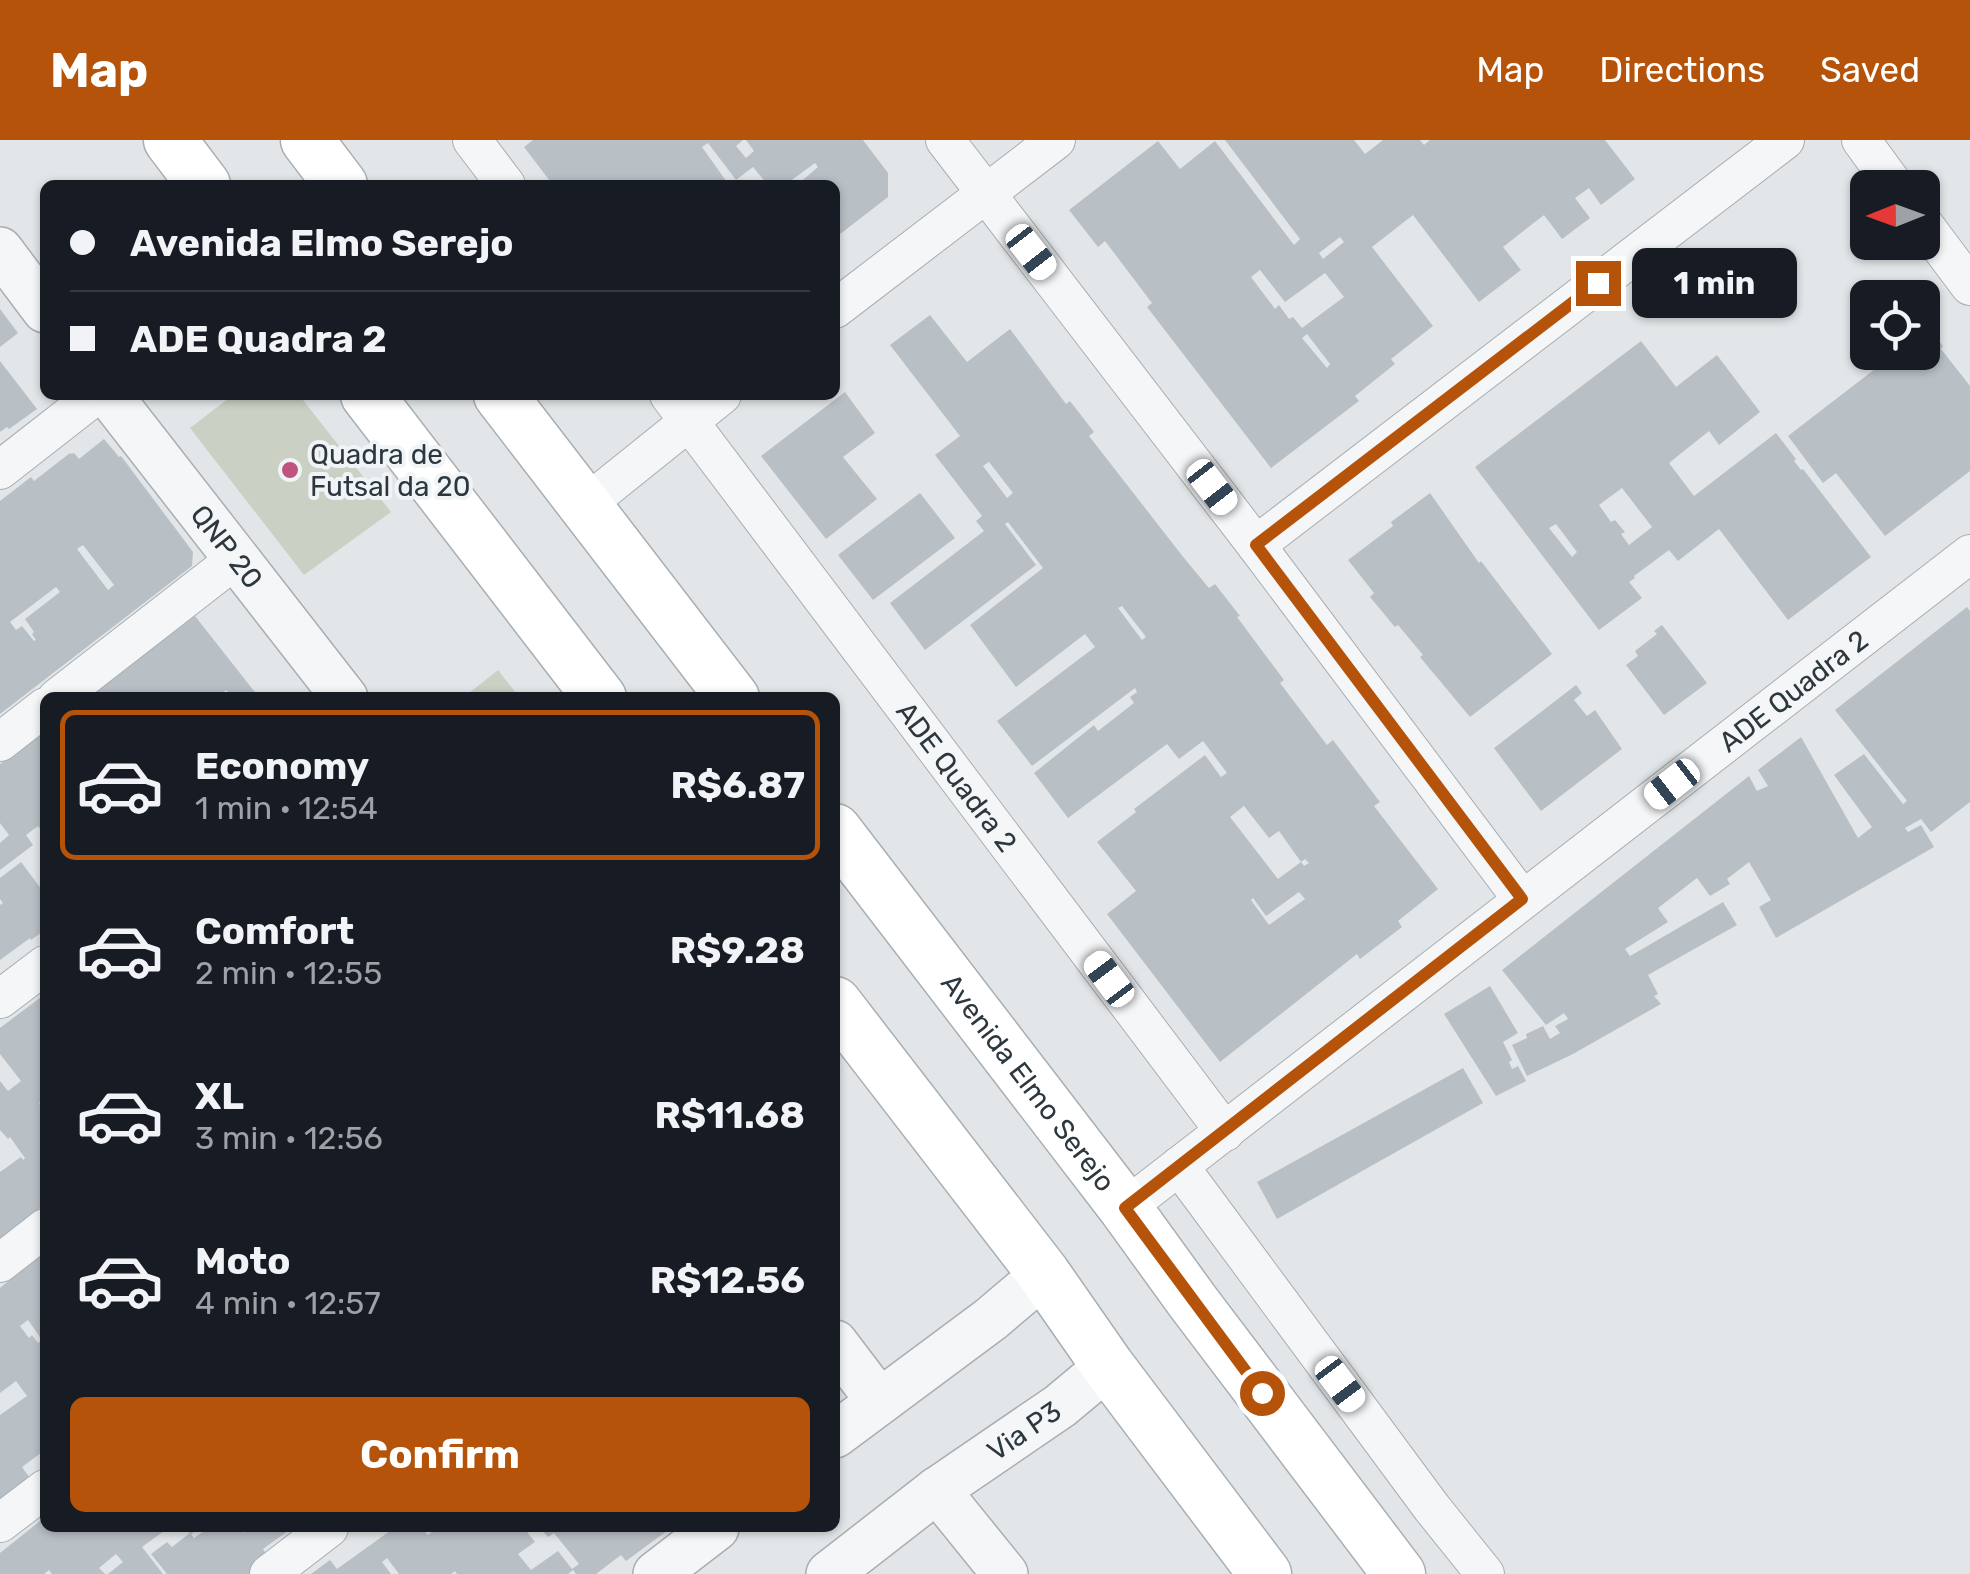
<!DOCTYPE html>
<meta charset="utf-8">
<style>
body{margin:0;font-family:Rubik,sans-serif;background:#20242c;color:#f1f3f6;height:100vh;display:flex;flex-direction:column;font-size:38px;white-space:nowrap}
*{box-sizing:border-box;margin:0}
p{font-size:32px;color:#9ea1a6}
.icon{flex:none;width:55px;height:55px;fill:none;stroke:currentColor;stroke-width:2;stroke-linecap:round;stroke-linejoin:round}
.map{position:relative;flex:1;overflow:hidden}
.panel{position:absolute;left:40px;top:552px;width:800px;height:840px;display:flex;flex-direction:column;background:#171b24;border-radius:15px;box-shadow:0 2px 8px #0004}
.panel>*{flex:none}
.guide{position:absolute;left:40px;top:40px;width:800px;height:220px;border-radius:15px;box-shadow:0 2px 8px #0004;display:grid;align-content:center;height:220px;padding:0 30px;background:#171b24}
.needle{width:65px;rotate:269deg}
.controls{position:absolute;left:1850px;top:30px;display:grid;gap:20px}
.controls a{display:grid;place-items:center;width:90px;height:90px;border-radius:15px;background:#171b24;box-shadow:0 2px 8px #0004;font-size:50px}
.end{position:absolute;width:45px;height:45px;margin:-22px;border:12px solid #b45309;background:#fff;box-shadow:0 0 0 5px #fff}
.from{border-radius:50%}
.bubble{position:absolute;height:70px;border-radius:15px;background:#171b24;box-shadow:0 2px 8px #0004;font-size:32px;font-weight:700;line-height:70px;text-align:center}
.car{position:absolute;width:30px;height:60px;margin:-30px -15px;border-radius:12px;box-shadow:0 0 8px 2px #0007;background:linear-gradient(#fff 24%,#345 0 40%,#fff 0 76%,#345 0 86%,#fff 0)}
.guide b{display:flex;align-items:center;gap:35px;height:95px;font-size:38px}
.guide b+b{border-top:2px solid #363941}
.guide i{width:25px;height:25px;background:#f1f3f6}
ul{padding:18px 0 0;list-style:none}
li{display:flex;align-items:center;gap:30px;height:150px;margin:0 20px 15px;padding:0 10px;border:5px solid transparent;border-radius:15px}
li div{flex:1}
li b{display:block;font-size:38px}
li em{font-style:normal;font-weight:700}
li.active{border-color:#b45309}
li>.icon{width:90px;height:90px;stroke-width:1.5}
.primary-button{display:flex;gap:20px;margin-top:auto;padding:20px 30px}
.primary-button a{flex:1;height:115px;border-radius:15px;background:#b45309;color:#fff;font-size:40px;font-weight:700;line-height:115px;text-align:center}
header{display:flex;align-items:center;gap:60px;box-sizing:border-box;height:140px;padding:0 50px;background:#b45309;color:#fff}
header strong{font-size:48px}
nav{display:flex;gap:55px;margin-inline-start:auto;font-size:35px}
.map>svg:first-child{display:block}
.green{fill:#cad1c4}
.building{fill:#b9c0c5;fill-rule:evenodd}
.lines{fill:none;stroke-linecap:round;stroke-linejoin:round}
.minor-casing{stroke:#a8aeb2;stroke-width:40}
.tertiary-casing{stroke:#a8aeb2;stroke-width:48}
.secondary-casing{stroke:#a8aeb2;stroke-width:55}
.minor{stroke:#f4f6f7;stroke-width:38}
.tertiary{stroke:#f4f6f7;stroke-width:45}
.secondary{stroke:#fff;stroke-width:52}
.route{stroke:#b45309;stroke-width:12}
.poi-dot{fill:#bf557e;stroke:#f1f4f6;stroke-width:4}
.labels{text-anchor:middle;stroke-width:8;stroke-linejoin:round;paint-order:stroke}
.poi-label{font-size:28px;fill:#2c373e;stroke:#f1f4f6;text-anchor:start}
.street-label{font-size:28px;fill:#2c373e;stroke:#f1f4f6}
</style>
<header>
<strong>Map</strong>
<nav><a>Map</a><a>Directions</a><a>Saved</a></nav>
</header>
<div class="map">
<svg width="1970" height="1434" viewBox="0 0 1970 1434">
<rect width="100%" height="100%" fill="#e2e6e8"/>
<g class="green">
<polygon points="233,255 299,255 391,372 304,435 190,288"/>
<polygon points="498,530 519,557 464,557"/>
</g>
<g class="building">
<polygon points="533,0 743,0 736,6 746,18 754,11 746,0 863,0 888,33 888,57 835,98 835,45 797,45 818,27 815,23 785,45 768,45 753,27 736,40 708,3 702,7 729,45 553,45 524,7"/>
<path d="M1225,0H1354L1365,14L1383,0H1420L1424,5L1430,0H1605L1635,39L1601,65L1589,48L1575,58L1590,78L1562,99L1544,75L1503,107L1521,130L1479,162L1413,75L1372,107L1433,186L1391,219L1395,224L1355,256L1359,261L1271,328L1147,167L1152,163L1105,101L1098,107L1069,70L1158,1L1180,29L1215,1L1294,105L1300,99ZM1340,97L1344,102L1323,119L1319,113ZM1260,130L1285,162L1325,133L1344,157L1302,188L1293,177L1289,179L1279,165L1275,169L1251,137ZM1307,194L1330,224L1327,228L1302,198Z"/>
<polygon points="0,169 18,193 0,207"/>
<path d="M930,175L967,222L1010,189L1066,264L1070,261L1094,292L1089,296L1184,418L1209,448L1215,444L1240,476L1237,477L1284,540L1280,543L1327,605L1333,600L1380,662L1374,666L1438,749L1398,781L1402,787L1360,819L1357,814L1220,922L1107,774L1136,751L1097,702L1136,672L1134,669L1205,615L1221,637L1227,633L1203,601L1179,619L1167,604L1068,678L1034,633L1094,585L1098,591L1134,563L1130,557L1137,552L1135,548L1032,626L997,581L1095,507L1085,494L1016,547L970,485L1043,428L1008,382L1005,384L1036,425L925,510L890,463L984,391L976,381L982,376L935,315L960,296L890,205ZM989,322L1013,353L1007,358L983,326ZM1122,466L1146,497L1142,500L1118,468ZM1244,666L1269,698L1279,691L1301,722L1305,719L1309,723L1304,726L1301,722L1278,739L1230,677ZM1299,752L1305,759L1269,785L1251,760L1253,758L1266,776Z"/>
<polygon points="1929,188 1943,206 1941,209 1970,246 1970,331 1885,396 1836,333 1823,343 1788,296 1897,212 1922,212 1922,192"/>
<path d="M1641,201L1676,247L1717,215L1760,272L1719,305L1709,291L1669,323L1694,356L1776,293L1796,319L1794,321L1801,330L1803,329L1871,417L1788,480L1719,389L1678,421L1669,410L1634,436L1635,438L1629,442L1642,458L1599,490L1475,327ZM1622,348L1652,387L1629,405L1621,394L1625,392L1615,380L1611,382L1599,365ZM1556,384L1577,412L1572,417L1549,388Z"/>
<polygon points="0,221 37,269 9,289 7,287 0,292"/>
<polygon points="845,252 875,293 843,317 877,359 826,399 761,316"/>
<path d="M104,299L119,317L121,316L193,412L192,426L0,574V361L31,337L34,341L70,313L71,314L74,313L79,319ZM83,405L114,445L108,450L77,409ZM56,447L60,452L25,479L34,492L32,494L36,500L34,501L22,486L16,490L10,482Z"/>
<polygon points="920,353 955,398 873,460 838,415"/>
<polygon points="1430,353 1479,423 1481,421 1552,514 1470,577 1420,517 1423,515 1398,485 1395,487 1370,457 1374,453 1348,420 1393,386 1391,382"/>
<polygon points="1967,467 1970,471 1970,662 1931,692 1921,679 1905,688 1908,692 1921,685 1934,707 1776,798 1759,767 1771,760 1749,722 1727,739 1730,744 1710,756 1697,738 1658,768 1668,782 1625,809 1630,816 1723,762 1737,785 1648,835 1658,854 1654,856 1661,864 1573,914 1527,936 1512,905 1527,898 1526,894 1543,886 1550,899 1560,893 1555,886 1568,879 1564,873 1546,885 1502,830 1749,636 1757,651 1768,646 1758,630 1801,597 1858,698 1872,687 1834,635 1864,614 1903,664 1907,661 1835,570"/>
<polygon points="195,476 258,556 226,558 230,555 226,550 217,558 86,558"/>
<polygon points="1662,485 1707,543 1664,575 1626,525 1638,516 1635,511 1657,494 1654,491"/>
<polygon points="1576,545 1582,553 1574,560 1587,576 1595,570 1622,609 1541,671 1494,608"/>
<polygon points="45,590 45,695 38,686 26,695 33,705 0,730 0,703 9,695 0,683 0,624"/>
<polygon points="21,722 45,754 45,790 31,800 30,798 0,820 0,765 3,763 0,759 0,738"/>
<polygon points="1490,846 1518,893 1503,902 1512,920 1509,922 1512,929 1518,926 1526,941 1496,956 1444,874"/>
<polygon points="45,854 45,959 39,963 42,968 45,966 45,1064 0,1099 0,1032 21,1017 23,1020 25,1018 10,997 8,999 0,990 0,941 8,951 21,941 0,914 0,888"/>
<polygon points="1463,928 1483,963 1277,1079 1257,1042"/>
<path d="M45,1111V1310L22,1327L30,1338L0,1361V1275L27,1256L16,1241L0,1253V1148ZM28,1180L42,1200L38,1203L32,1195L29,1198L20,1186Z"/>
<polygon points="45,1377 45,1388 168,1388 142,1407 163,1434 108,1434 123,1422 116,1414 99,1428 105,1434 52,1434 49,1430 44,1434 0,1434 0,1413"/>
<polygon points="185,1388 199,1388 191,1394 194,1398 208,1388 240,1388 244,1393 248,1390 246,1388 292,1388 263,1409 270,1420 251,1434 167,1434 151,1414 167,1402 172,1407 190,1393"/>
<polygon points="394,1388 429,1388 424,1391 428,1395 437,1388 524,1388 535,1402 518,1414 531,1430 558,1411 572,1429 579,1424 554,1393 548,1397 540,1388 671,1388 626,1421 621,1415 596,1434 576,1434 573,1430 568,1434 457,1434 455,1431 451,1434 399,1434 387,1418 382,1422 391,1434 311,1434 330,1420 337,1429"/>
</g>
<g class="lines">
<g class="minor-casing">
<g id="minor">
<polyline points="472,0 506,45"/>
<polyline points="945,0 1256,405 1522,759"/>
<polyline points="1861,0 1896,48"/>
<polyline points="1922,82 1970,146"/>
<polyline points="835,169 1056,0"/>
<path id="s1" d="M669,255L1225,992"/>
<polyline points="0,330 96,255"/>
<polyline points="585,365 722,255"/>
<polyline points="1256,405 1785,0"/>
<polyline points="57,558 236,419"/>
<polyline points="0,602 45,567"/>
<polyline points="0,859 45,825"/>
<polyline points="1179,1026 1432,1368 1485,1434"/>
<path id="s2" d="M1125,1068L1970,414"/>
<polyline points="0,1123 45,1088"/>
<polyline points="0,1383 45,1349"/>
<polyline points="269,1434 329,1388"/>
</g>
</g>
<g class="tertiary-casing">
<g id="tertiary">
<polyline points="0,110 45,170"/>
<path id="s3" d="M109,255L345,558"/>
<polyline points="835,1203 879,1261"/>
<polyline points="835,1295 991,1179 1044,1134"/>
<polyline points="937,1350 1005,1434"/>
<polyline points="656,1434 716,1388"/>
<path id="s4" d="M829,1434L937,1350L1060,1266L1108,1226"/>
</g>
</g>
<g class="secondary-casing">
<g id="secondary">
<polyline points="170,0 204,45"/>
<polyline points="307,0 341,45"/>
<polyline points="367,255 600,558"/>
<polyline points="500,255 733,558"/>
<path id="s5" d="M835,690L1125,1068L1193,1162L1399,1434"/>
<polyline points="835,863 1044,1134 1108,1226 1265,1434"/>
</g>
</g>
<use href="#minor" class="minor"/>
<use href="#tertiary" class="tertiary"/>
<use href="#secondary" class="secondary"/>
</g>
<g class="lines">
<polyline class="route" points="1262,1253 1125,1068 1522,759 1256,405 1598,143"/>
</g>
<circle class="poi-dot" cx="290" cy="330" r="10"/>
<g class="labels">
<g class="poi-label">
<text x="310" y="324">Quadra de<tspan x="310" dy="32">Futsal da 20</tspan></text>
</g>
<g class="street-label">
<text dy="10" stroke="none"><textPath href="#s3" startOffset="192">QNP 20</textPath></text>
<text dy="10" stroke="none"><textPath href="#s2" startOffset="845">ADE Quadra 2</textPath></text>
<text dy="10" stroke="none"><textPath href="#s1" startOffset="478">ADE Quadra 2</textPath></text>
<text dy="10" stroke="none"><textPath href="#s5" startOffset="318">Avenida Elmo Serejo</textPath></text>
<text dy="10" stroke="none"><textPath href="#s4" startOffset="242">Via P3</textPath></text>
</g>
</g>
</svg>
<div class="controls">
<a><svg class="needle" viewBox="-14 -14 28 28"><path d="M0-13l5 13h-10z" fill="#e53935"/><path d="M0 13l5-13h-10z" fill="#9ea1a6"/></svg></a>
<a><svg class="icon" aria-label="locate" viewBox="0 0 24 24"><circle cx="12" cy="12" r="6"/><path d="M12 2v4M12 18v4M2 12h4M18 12h4"/></svg></a>
</div>
<i class="end from" style="left:1262px;top:1253px"></i>
<i class="end" style="left:1598px;top:143px"></i>
<div class="bubble" style="left:1632px;top:108px;width:165px">1 min</div>
<i class="car" style="left:1031px;top:112px;rotate:142deg"></i>
<i class="car" style="left:1212px;top:347px;rotate:142deg"></i>
<i class="car" style="left:1672px;top:644px;rotate:232deg"></i>
<i class="car" style="left:1109px;top:839px;rotate:323deg"></i>
<i class="car" style="left:1340px;top:1244px;rotate:143deg"></i>
<div class="guide">
<b><i class="from"></i>Avenida Elmo Serejo</b>
<b><i></i>ADE Quadra 2</b>
</div>
<section class="panel">
<ul>
<li class="active"><svg class="icon" aria-label="car" viewBox="0 0 24 24"><path d="M5 17H2v-5l4-1 3-4h7l3 4 3 1v5h-3M9 17h6M6 11h13"/><circle cx="7" cy="17" r="2"/><circle cx="17" cy="17" r="2"/></svg><div><b>Economy</b><p>1 min · 12:54</p></div><em>R$6.87</em></li>
<li><svg class="icon" aria-label="car" viewBox="0 0 24 24"><path d="M5 17H2v-5l4-1 3-4h7l3 4 3 1v5h-3M9 17h6M6 11h13"/><circle cx="7" cy="17" r="2"/><circle cx="17" cy="17" r="2"/></svg><div><b>Comfort</b><p>2 min · 12:55</p></div><em>R$9.28</em></li>
<li><svg class="icon" aria-label="car" viewBox="0 0 24 24"><path d="M5 17H2v-5l4-1 3-4h7l3 4 3 1v5h-3M9 17h6M6 11h13"/><circle cx="7" cy="17" r="2"/><circle cx="17" cy="17" r="2"/></svg><div><b>XL</b><p>3 min · 12:56</p></div><em>R$11.68</em></li>
<li><svg class="icon" aria-label="car" viewBox="0 0 24 24"><path d="M5 17H2v-5l4-1 3-4h7l3 4 3 1v5h-3M9 17h6M6 11h13"/><circle cx="7" cy="17" r="2"/><circle cx="17" cy="17" r="2"/></svg><div><b>Moto</b><p>4 min · 12:57</p></div><em>R$12.56</em></li>
</ul>
<div class="primary-button"><a>Confirm</a></div>
</section>
</div>
